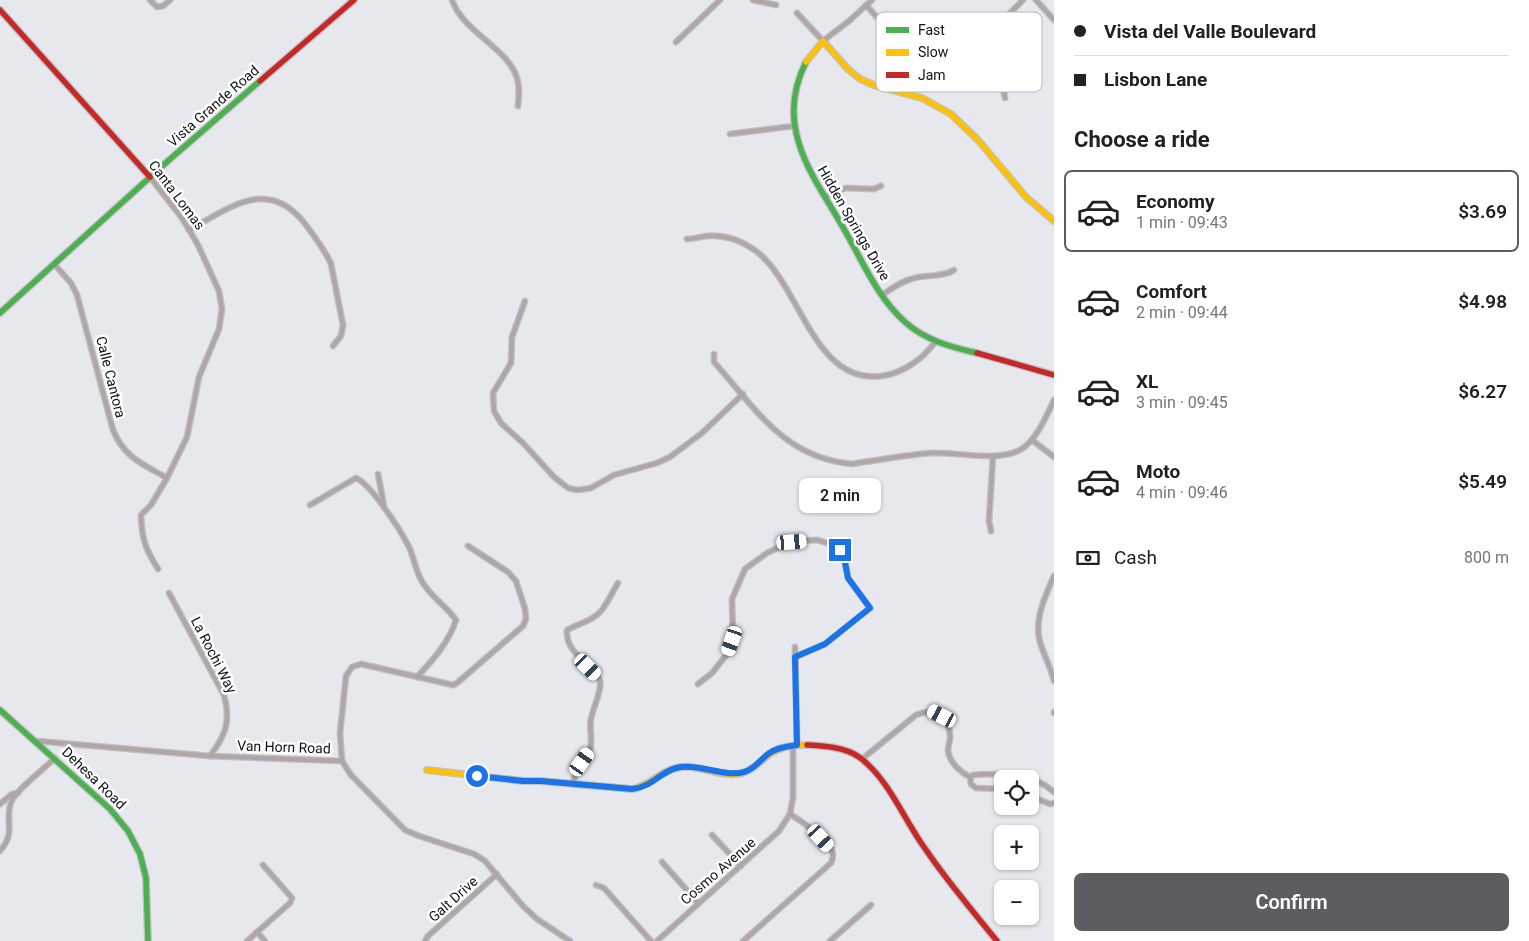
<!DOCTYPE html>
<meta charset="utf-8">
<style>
body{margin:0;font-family:Roboto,sans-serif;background:#f6f6f6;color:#202124;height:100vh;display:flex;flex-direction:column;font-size:19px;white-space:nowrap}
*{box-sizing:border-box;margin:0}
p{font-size:16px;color:#757577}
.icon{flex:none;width:28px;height:28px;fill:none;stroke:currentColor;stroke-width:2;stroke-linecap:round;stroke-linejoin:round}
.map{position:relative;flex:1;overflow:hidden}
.details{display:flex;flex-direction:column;background:#fff;width:475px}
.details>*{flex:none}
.top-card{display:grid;align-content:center;height:110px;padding:0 20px;background:#fff}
.buttons{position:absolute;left:994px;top:770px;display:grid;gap:10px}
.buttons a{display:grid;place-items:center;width:45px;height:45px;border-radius:8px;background:#fff;box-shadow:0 1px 4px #0004;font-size:25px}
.end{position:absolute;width:22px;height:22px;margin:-11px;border:6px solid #1a73e8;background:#fff;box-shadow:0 0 0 2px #fff}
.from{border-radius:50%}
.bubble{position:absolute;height:35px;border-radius:8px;background:#fff;box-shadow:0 1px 4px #0004;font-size:16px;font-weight:600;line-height:35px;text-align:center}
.car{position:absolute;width:15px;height:30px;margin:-15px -8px;border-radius:6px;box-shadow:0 0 4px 1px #0007;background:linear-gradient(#fff 24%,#345 0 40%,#fff 0 76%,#345 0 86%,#fff 0)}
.top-card b{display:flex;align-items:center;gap:18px;height:48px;font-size:19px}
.top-card b+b{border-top:1px solid #e0e0e0}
.top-card i{width:12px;height:12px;background:#202124}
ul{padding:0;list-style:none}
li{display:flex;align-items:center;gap:15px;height:82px;margin:0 10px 8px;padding:0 10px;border:2px solid transparent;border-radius:8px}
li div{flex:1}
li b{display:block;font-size:19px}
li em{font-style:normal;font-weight:600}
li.active{border-color:#5b5d62}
li>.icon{width:45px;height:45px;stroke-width:1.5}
h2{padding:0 20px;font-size:22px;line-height:60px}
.pay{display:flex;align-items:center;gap:12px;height:55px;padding:0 20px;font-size:19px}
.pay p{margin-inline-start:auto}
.button{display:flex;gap:10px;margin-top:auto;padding:10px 20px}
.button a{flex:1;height:58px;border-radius:8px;background:#5b5d62;color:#fff;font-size:20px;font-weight:600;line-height:58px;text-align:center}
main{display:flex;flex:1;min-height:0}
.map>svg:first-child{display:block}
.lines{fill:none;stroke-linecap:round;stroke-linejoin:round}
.street-casing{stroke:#c0c2c6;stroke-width:7}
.fast-casing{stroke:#c0c2c6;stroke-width:8}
.slow-casing{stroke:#c0c2c6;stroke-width:8}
.jam-casing{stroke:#c0c2c6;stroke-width:8}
.street{stroke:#b0a6a7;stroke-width:4.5}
.fast{stroke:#4caf50;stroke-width:5.5}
.slow{stroke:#ffc107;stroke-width:5.5}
.jam{stroke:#c62828;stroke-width:5.5}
.route{stroke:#1a73e8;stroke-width:6}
.labels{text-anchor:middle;stroke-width:5;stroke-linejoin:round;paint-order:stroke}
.street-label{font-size:14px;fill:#101216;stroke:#fff}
.key{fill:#fff;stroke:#b7b8b9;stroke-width:1}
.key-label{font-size:14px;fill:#101216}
</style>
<main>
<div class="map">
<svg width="1054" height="941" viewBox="0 0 1054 941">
<rect width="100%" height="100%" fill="#e6e8ee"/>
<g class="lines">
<g class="street-casing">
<g id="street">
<polyline points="150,0 157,7 163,6 170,0"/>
<path d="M452,0C463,32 508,48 517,78C520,88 519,97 518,106"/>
<polyline points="753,0 776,5"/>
<polyline points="1036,0 1054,20"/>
<path d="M866,5C880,20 892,41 916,33C923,30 930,27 938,30C948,34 952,45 959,51C966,56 973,58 980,62C993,68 1003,84 1005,98"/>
<polyline points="797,13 823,41 849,21 872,0"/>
<polyline points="1004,19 1023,0"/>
<polyline points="676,42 720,0"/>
<polyline points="730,134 794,126"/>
<path d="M150,177L182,218L198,245L219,291L222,309L219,329L199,377L187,437L167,478L151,505L141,515C142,540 145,548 158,569"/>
<polyline points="825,196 846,188 874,189 881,186"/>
<path d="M189,230C231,207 269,176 306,225C315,237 325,250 331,264L343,325L341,336L333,346"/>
<path d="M687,239C694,239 700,237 706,236C725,234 741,240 756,251C801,285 813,385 882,376C903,373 923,359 935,342"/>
<path d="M54,264L71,283L77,295L113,430C125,458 141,463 167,478"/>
<path d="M882,295C891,289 900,282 911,279C925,274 942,278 954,270"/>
<polyline points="525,301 512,337 511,363 493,393 494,411 501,423 523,443 554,477 568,488 578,490 591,488 614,475 657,463 670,457 702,433 743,394"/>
<path d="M714,354V362C756,409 784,458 852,464C878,460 905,455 932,453C958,452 998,462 1020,450C1036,441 1046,417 1054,400"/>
<polyline points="1032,440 1054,457"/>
<polyline points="378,474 384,506"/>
<path d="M310,505L356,478C371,484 401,531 409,547C415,560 416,575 425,586C434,599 447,607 456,620C449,642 433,660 417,677"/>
<polyline points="991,531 989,521 993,456"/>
<path d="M1054,576C1044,599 1032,623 1042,648C1046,659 1051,669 1054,681"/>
<path d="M169,593L224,695C231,721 226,735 210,756"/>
<polyline points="795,647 797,745"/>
<polyline points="698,684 712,673 728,653 733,641 732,599 745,569 767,553 782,546 793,541 817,540 834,545 844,557 848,578 870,608 825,644 795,657"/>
<polyline points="1054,712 1054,713"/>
<polyline points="37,741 210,756 342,761"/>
<path d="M862,759L916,715C932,708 949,715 950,735C951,740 948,745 948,750C949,762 960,772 970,777L971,784L976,788L1002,789"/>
<polyline points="342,761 340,733 346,676 352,667 361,664 453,685 457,683 523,626 526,619 525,609 516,581 508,572 468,546"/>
<polyline points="342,761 351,775 405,830 419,836 474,854 485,861 523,906 537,919 570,941"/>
<path d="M970,777L973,775C1002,773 1030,771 1054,792"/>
<path d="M573,784C576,767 584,764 590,750C593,741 589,729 591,719C593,707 602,692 600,681C597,665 565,656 567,630C580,623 596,620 604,607C609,600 613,591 618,583"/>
<polyline points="1030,796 1050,804 1054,803"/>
<polyline points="0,804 12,794 18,793"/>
<polyline points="712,835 741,866"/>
<path d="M0,851C17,831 4,822 11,802C14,792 46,767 55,758"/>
<polyline points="662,862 698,903"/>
<polyline points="596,885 604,888 651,941"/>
<polyline points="257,932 265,941"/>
<polyline points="247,941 290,903 292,898 263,865"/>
<polyline points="425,941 428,936 497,874"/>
<polyline points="657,941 779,831 790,814 793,798 793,746"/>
<path d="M743,941L831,863C832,861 833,858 833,855C833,843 800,820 790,814"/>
<polyline points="830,941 871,905"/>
</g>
</g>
<g class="fast-casing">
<g id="fast">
<path d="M806,62C795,84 791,109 796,132C803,166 824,194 841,224C861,257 875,295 905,322C925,340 950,347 977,353"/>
<polyline points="0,313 169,160 260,81"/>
<polyline points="0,710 110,809 128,831 140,854 146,878 148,941"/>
</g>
</g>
<g class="slow-casing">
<g id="slow">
<polyline points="806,62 823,41 848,69 860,79 876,86 922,98 951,114 978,140 1026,197 1054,221"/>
<path d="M427,770L523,781H541L632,789C650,786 662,769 681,767C701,765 721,778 742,773C754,770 761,760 770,754C781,746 794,745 807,745"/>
</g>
</g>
<g class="jam-casing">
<g id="jam">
<polyline points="0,10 150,177"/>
<polyline points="260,81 354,0"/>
<polyline points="977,353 1054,375"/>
<path d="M807,745C824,746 845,747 859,757C889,779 903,818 924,847C946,880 972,910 997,941"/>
</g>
</g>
<use href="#street" class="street"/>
<use href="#fast" class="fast"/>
<use href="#slow" class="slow"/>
<use href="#jam" class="jam"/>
</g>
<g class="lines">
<path class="route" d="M477,776L523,781H541L632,789C652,787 659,773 676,768C696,762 725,778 744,772C755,769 760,760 768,754C777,747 787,747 797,745L795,657L825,644L870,608L848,578L844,557L840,550"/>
</g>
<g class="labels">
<g class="street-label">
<text transform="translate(213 106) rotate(-41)" y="5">Vista Grande Road</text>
<text transform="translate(177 195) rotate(53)" y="5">Canta Lomas</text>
<text transform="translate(854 223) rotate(60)" y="5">Hidden Springs Drive</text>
<text transform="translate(111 377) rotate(76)" y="5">Calle Cantora</text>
<text transform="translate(214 655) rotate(63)" y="5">La Rochi Way</text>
<text transform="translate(284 747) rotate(2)" y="5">Van Horn Road</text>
<text transform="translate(94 778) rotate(44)" y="5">Dehesa Road</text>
<text transform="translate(718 871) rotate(-41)" y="5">Cosmo Avenue</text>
<text transform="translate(453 899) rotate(-42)" y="5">Galt Drive</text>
</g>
</g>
<rect x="876" y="12" width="166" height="80" rx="8" class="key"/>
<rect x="886" y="27" width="23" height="6" fill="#4caf50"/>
<rect x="886" y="49" width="23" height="7" fill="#ffc107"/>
<rect x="886" y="72" width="23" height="6" fill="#c62828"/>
<g class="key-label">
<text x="918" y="35">Fast</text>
<text x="918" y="57">Slow</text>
<text x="918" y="80">Jam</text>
</g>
</svg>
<div class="buttons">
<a><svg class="icon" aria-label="locate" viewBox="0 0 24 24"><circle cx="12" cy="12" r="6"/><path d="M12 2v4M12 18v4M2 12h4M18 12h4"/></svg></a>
<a>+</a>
<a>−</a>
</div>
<i class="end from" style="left:477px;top:776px"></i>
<i class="end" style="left:840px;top:550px"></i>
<div class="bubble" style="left:799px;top:478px;width:82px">2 min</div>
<i class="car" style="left:792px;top:542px;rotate:86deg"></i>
<i class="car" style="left:732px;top:641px;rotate:199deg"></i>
<i class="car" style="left:588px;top:667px;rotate:135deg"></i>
<i class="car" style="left:942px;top:716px;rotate:297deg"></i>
<i class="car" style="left:582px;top:762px;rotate:35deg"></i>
<i class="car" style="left:821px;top:838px;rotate:138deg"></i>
</div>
<section class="details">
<div class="top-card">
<b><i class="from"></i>Vista del Valle Boulevard</b>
<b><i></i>Lisbon Lane</b>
</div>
<h2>Choose a ride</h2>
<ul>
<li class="active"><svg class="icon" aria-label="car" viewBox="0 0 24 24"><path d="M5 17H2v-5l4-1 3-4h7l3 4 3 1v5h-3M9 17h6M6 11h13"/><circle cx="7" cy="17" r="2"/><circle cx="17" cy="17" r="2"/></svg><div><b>Economy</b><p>1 min · 09:43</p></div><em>$3.69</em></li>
<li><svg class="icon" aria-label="car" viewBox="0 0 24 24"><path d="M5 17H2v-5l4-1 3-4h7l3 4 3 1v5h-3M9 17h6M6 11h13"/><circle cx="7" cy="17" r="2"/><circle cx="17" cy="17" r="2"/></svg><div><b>Comfort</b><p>2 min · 09:44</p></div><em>$4.98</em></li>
<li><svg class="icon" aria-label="car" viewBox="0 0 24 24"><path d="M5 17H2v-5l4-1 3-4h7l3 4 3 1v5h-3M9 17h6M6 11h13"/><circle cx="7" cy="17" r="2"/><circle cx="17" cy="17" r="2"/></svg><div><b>XL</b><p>3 min · 09:45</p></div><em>$6.27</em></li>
<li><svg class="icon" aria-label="car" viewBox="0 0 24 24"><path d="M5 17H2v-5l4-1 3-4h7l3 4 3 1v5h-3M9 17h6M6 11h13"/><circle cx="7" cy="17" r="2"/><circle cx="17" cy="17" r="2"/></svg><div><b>Moto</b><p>4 min · 09:46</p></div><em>$5.49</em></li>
</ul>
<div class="pay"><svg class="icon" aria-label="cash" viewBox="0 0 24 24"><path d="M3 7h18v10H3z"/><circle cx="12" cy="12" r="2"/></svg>Cash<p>800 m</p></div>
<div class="button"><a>Confirm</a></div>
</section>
</main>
